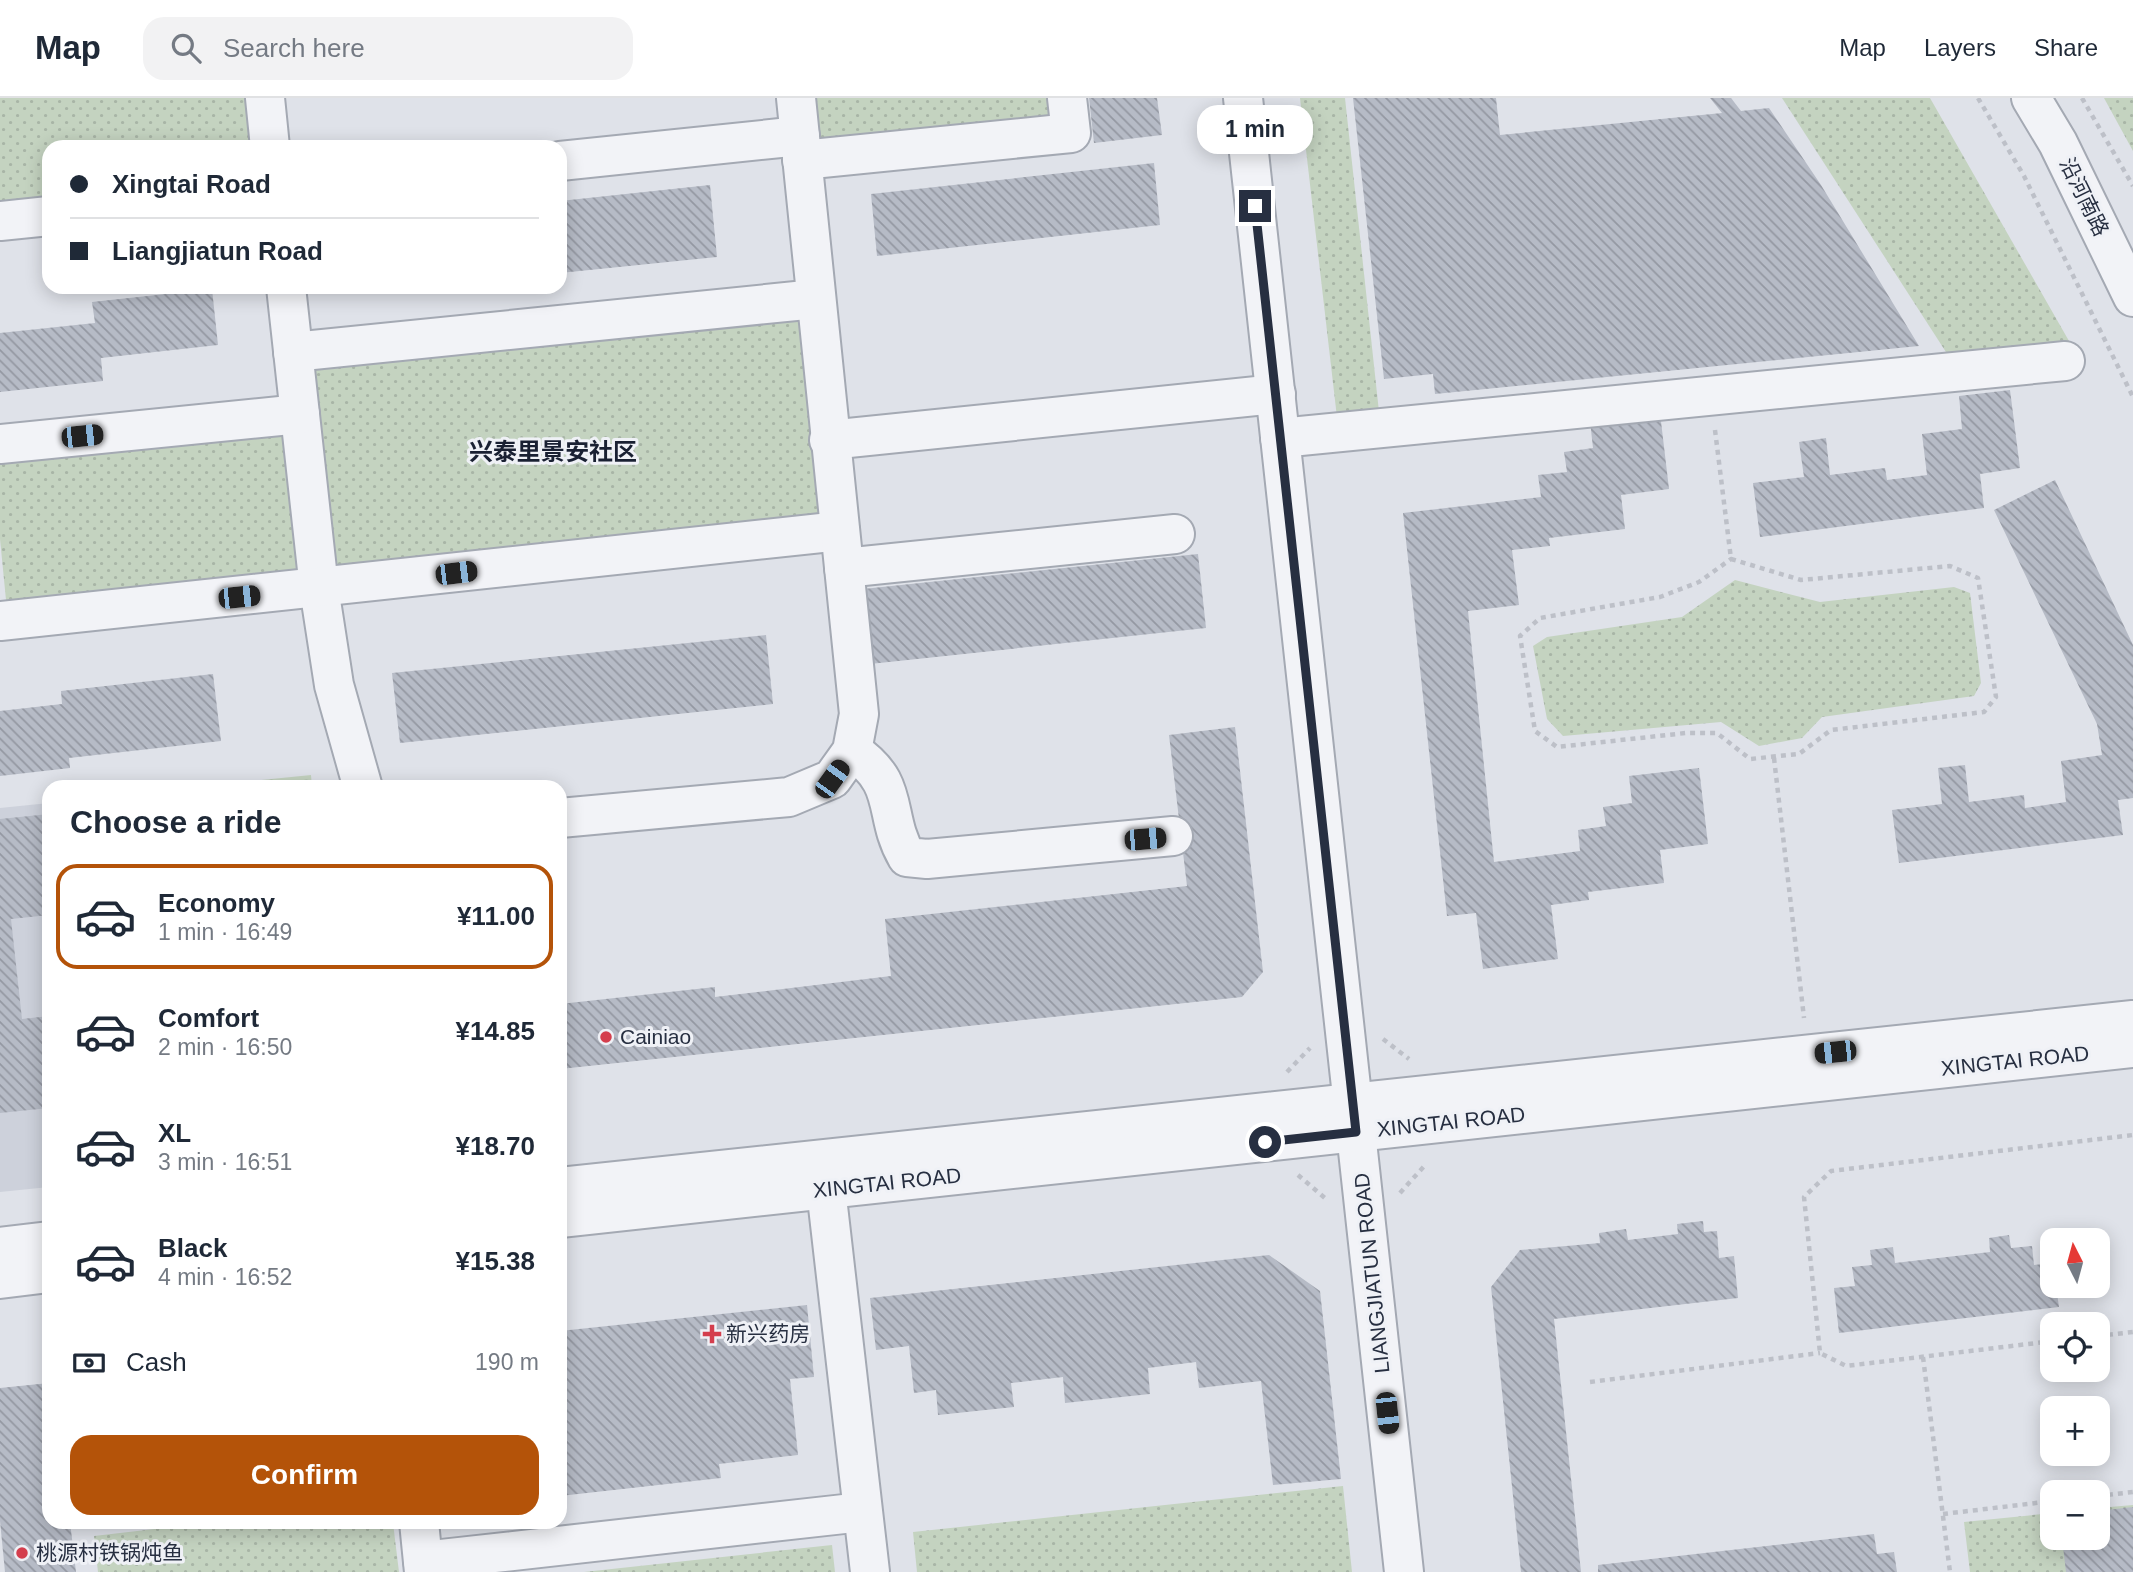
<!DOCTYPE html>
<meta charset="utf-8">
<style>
body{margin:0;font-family:Helvetica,"Noto Sans SC",sans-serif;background:#f2f2f3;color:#1f2937;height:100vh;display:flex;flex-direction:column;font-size:26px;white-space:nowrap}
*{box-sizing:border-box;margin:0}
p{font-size:23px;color:#747a83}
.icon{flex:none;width:38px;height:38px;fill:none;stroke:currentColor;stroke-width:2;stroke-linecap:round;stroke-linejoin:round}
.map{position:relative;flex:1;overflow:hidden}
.sheet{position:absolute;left:42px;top:682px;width:525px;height:749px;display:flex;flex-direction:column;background:#fff;border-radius:21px;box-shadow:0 4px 18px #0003}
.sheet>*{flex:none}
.banner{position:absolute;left:42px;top:42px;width:525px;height:154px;border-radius:21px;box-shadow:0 4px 18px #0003;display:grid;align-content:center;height:154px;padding:0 28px;background:#fff}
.needle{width:46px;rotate:354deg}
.buttons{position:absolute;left:2040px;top:1130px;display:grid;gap:14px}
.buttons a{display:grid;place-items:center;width:70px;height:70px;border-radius:14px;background:#fff;box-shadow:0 4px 18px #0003;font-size:35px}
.end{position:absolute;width:32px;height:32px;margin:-16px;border:9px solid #272f41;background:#fff;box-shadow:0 0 0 4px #fff}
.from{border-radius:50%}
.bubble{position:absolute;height:49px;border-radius:21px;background:#fff;box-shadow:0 4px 18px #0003;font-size:23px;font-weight:800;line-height:49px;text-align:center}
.car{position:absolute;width:21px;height:42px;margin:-21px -10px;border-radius:9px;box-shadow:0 0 5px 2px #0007;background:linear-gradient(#222 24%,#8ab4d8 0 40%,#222 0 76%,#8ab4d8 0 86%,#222 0)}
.banner b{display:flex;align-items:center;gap:24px;height:66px;font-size:26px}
.banner b+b{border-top:2px solid #e0e1e3}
.banner i{width:18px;height:18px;background:#1f2937}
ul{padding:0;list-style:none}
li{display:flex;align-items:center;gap:21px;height:105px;margin:0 14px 10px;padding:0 14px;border:4px solid transparent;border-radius:21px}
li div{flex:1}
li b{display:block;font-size:26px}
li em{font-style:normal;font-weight:800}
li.on{border-color:#b45309}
li>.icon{width:63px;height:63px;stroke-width:1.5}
h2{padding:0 28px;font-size:32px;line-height:84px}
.pay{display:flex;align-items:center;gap:18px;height:77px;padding:0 28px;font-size:26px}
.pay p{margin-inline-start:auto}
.action{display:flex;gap:14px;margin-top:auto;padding:14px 28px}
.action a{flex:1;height:80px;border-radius:21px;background:#b45309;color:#fff;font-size:28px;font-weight:800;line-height:80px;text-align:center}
header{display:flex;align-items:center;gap:42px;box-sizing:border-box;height:98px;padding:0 35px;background:#fff;border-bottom:2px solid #e0e1e3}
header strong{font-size:33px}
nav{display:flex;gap:38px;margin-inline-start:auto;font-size:24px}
.search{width:490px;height:63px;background:#f2f2f3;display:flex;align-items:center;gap:18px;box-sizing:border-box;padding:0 24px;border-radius:21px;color:#747a83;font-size:26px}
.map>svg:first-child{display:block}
.built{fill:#cdd1db}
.grass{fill:url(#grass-dots)}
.forest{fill:url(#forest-crowns)}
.building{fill:url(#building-back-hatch)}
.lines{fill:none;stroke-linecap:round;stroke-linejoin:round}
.minor-casing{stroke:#a4a9b3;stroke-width:42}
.path{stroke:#bdc0c8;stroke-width:4.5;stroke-dasharray:5 5;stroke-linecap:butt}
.minor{stroke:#f2f3f7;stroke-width:38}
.route{stroke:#272f41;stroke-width:9}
.poi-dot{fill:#d43e4d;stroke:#eff1f6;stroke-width:2.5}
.labels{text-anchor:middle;stroke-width:6;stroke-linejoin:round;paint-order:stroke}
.street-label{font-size:21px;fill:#272f41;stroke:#eff1f6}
.poi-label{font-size:21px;fill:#272f41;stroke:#eff1f6;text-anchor:start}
.quarter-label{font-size:24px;font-weight:bold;fill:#192032;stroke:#eff1f6}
</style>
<header>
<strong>Map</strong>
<div class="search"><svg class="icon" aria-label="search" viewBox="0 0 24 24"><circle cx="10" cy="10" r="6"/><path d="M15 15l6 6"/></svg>Search here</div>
<nav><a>Map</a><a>Layers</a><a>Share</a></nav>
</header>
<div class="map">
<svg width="2133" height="1474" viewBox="0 0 2133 1474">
<defs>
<pattern id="grass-dots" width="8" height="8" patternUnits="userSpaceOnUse" patternTransform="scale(1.75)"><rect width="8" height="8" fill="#c4d3c0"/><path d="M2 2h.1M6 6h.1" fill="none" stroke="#a8b5a6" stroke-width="1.8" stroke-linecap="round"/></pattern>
<pattern id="forest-crowns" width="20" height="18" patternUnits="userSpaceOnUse" patternTransform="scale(1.75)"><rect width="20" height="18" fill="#c4d3c0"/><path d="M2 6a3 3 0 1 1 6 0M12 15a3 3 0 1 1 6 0" fill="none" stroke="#a8b5a6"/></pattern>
<pattern id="building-back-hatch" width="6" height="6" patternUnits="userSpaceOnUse" patternTransform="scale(1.75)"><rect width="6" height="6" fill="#b6bbc6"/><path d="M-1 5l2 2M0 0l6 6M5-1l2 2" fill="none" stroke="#9498a2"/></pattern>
</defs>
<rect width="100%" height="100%" fill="#dfe2e9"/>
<polygon class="built" points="49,705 49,1089 0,1094 0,710"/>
<g class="grass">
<polygon points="0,0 255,0 260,49 49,49 49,112 0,117"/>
<polygon points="805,0 1058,0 1061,26 811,53"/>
<polygon points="1300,0 1345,0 1380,323 1338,328"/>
<polygon points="1782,0 1930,0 2077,257 1955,268"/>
<polygon points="2104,0 2133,0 2133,53"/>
<polygon points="809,208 833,429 326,482 303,261"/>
<polygon points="294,323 308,483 7,512 0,441 0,353"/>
<polygon points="1735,482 1820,504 1954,489 1970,495 1981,585 1974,598 1822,619 1802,640 1759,648 1721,624 1563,638 1547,621 1533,548 1547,539 1682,519"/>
<polygon points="1343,1388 1352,1474 917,1474 913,1434"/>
<polygon points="2133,1407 2133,1474 1970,1474 1964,1424 2053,1415 2053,1440 2098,1440 2098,1410"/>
<polygon points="215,1424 393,1425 399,1474 98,1474 94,1438"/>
<polygon points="832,1447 835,1474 584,1474"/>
</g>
<polygon class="forest" points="311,677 312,689 193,689"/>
<g class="building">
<polygon points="1089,0 1157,0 1162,37 1094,45"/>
<polygon points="1353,0 1496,0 1500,37 1722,15 1710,0 1731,0 1741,13 1769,10 1821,87 1919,248 1435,296 1433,276 1384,281"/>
<polygon points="1154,65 1160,127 877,158 871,96"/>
<polygon points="710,87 717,159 560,175 560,103"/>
<polygon points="383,189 415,189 415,191 384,194"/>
<polygon points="212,191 218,247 101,260 103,283 0,294 0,235 95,225 92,204"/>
<polygon points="2010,292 2020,370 1980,376 1984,410 1760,439 1753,385 1804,379 1799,344 1826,340 1830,377 1885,370 1887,382 1927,377 1922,336 1962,331 1959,298"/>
<polygon points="1660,315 1669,391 1621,397 1625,431 1549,440 1550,448 1512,452 1519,507 1468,513 1494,764 1580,753 1578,732 1606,728 1603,709 1632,705 1629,678 1699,670 1708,746 1660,752 1664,785 1588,794 1589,802 1551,807 1558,861 1483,871 1476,815 1447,818 1403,415 1541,399 1538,377 1567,374 1564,354 1593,350 1590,323"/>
<polygon points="2055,382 2133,547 2133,700 2118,702 2123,737 1899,765 1892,712 1942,706 1938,670 1965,667 1969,704 2024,697 2025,710 2066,704 2061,663 2102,657 2097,626 1994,412"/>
<polygon points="1198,456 1206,530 870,566 863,491"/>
<polygon points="766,537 773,606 400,645 392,575"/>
<polygon points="213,576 221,643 69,660 70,670 0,678 0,613 62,606 61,593"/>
<polygon points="1235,629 1263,874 1242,899 560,971 560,906 715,889 715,899 891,878 885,821 1187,788 1169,637"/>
<polygon points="49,716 49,817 11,821 22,921 49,918 49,1010 0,1015 0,721"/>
<polygon points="1703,1123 1704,1134 1717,1133 1719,1160 1734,1158 1738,1200 1554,1221 1581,1474 1521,1474 1491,1189 1520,1152 1600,1145 1599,1135 1626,1131 1628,1142 1678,1136 1677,1126"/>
<polygon points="2009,1137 2011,1150 2032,1148 2034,1167 2053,1165 2053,1188 2056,1188 2059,1209 1839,1235 1834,1190 1855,1188 1852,1169 1872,1167 1870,1152 1893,1149 1895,1165 1990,1154 1989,1140"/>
<polygon points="1269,1157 1320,1193 1341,1381 1273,1387 1261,1283 1199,1290 1196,1264 1148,1270 1150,1296 1065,1305 1063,1279 1011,1285 1014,1309 938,1317 936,1292 914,1295 909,1248 876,1252 870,1200"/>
<polygon points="807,1207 814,1279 790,1281 798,1357 719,1366 721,1380 560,1398 560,1233"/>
<polygon points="49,1285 49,1424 70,1424 76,1474 5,1474 0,1423 0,1290"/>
<polygon points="2133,1409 2133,1474 2066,1474 2062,1440 2098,1440 2098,1413"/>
<polygon points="1874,1436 1877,1456 1894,1454 1897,1474 1598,1474 1598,1467"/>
</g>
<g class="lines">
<g class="minor-casing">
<g id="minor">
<polyline points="265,0 270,49"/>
<polyline points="1243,0 1404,1474"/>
<polyline points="2031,0 2058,45 2133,199"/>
<polyline points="802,62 1071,35 1067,0"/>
<polyline points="560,63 800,38"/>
<polyline points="0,123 49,118"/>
<polyline points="286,189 319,490 334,587 363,690"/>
<polyline points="293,254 816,201"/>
<polyline points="1280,340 2065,263"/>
<polyline points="829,342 1276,296"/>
<polyline points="0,346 300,316"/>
<polyline points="844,470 1175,436"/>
<polyline points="0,523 840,433"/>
<path d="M852,653C902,686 882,716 907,759L927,761L1173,738"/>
<polyline points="560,720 789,699 832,681 852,653 859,616 796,0"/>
<polyline points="560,1089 2133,922"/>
<polyline points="826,1091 870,1474"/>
<polyline points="560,1120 2133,950"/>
<polyline points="0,1149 49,1143"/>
<polyline points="0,1181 49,1175"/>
<polyline points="419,1424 424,1474"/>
<polyline points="423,1463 862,1414"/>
</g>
</g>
<g class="path">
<polyline points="1978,0 2024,78 2133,299"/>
<polyline points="2082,0 2133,88"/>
<polyline points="1715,332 1731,461"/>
<polygon points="1731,461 1801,482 1950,468 1978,480 1996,599 1984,614 1831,632 1799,656 1750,661 1717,635 1686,635 1557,649 1535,633 1520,538 1540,520 1660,499 1699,484"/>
<polyline points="1774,660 1804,920"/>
<polyline points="1383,941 1409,961"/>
<polyline points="1287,974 1310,950"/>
<polyline points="1298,1077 1326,1101"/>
<polyline points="1400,1095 1426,1066"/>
<polyline points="2098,1238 2133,1234"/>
<polyline points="2053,1243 1846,1268 1820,1255 1804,1099 1831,1073 2133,1037"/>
<polyline points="1923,1259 1950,1474"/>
<polyline points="1590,1284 1820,1255"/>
<polyline points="2098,1398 2133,1394"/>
<polyline points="1943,1416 2053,1403"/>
</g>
<use href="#minor" class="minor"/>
</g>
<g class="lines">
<polyline class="route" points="1255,108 1356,1034 1265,1044"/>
</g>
<g class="poi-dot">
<circle cx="606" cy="939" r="7"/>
<path d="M708.5 1225.5h7v7h7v7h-7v7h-7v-7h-7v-7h7z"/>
<circle cx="22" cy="1455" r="7"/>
</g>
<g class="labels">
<g class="street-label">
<text transform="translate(2084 99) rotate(64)" y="7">沿河南路</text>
<text transform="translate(2015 963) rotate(-6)" y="7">XINGTAI ROAD</text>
<text transform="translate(1451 1024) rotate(-6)" y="7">XINGTAI ROAD</text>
<text transform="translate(887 1085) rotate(-6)" y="7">XINGTAI ROAD</text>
<text transform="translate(1372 1175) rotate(-96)" y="7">LIANGJIATUN ROAD</text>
</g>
<g class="poi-label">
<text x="620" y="946">Cainiao</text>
<text x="726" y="1243">新兴药房</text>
<text x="36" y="1462">桃源村铁锅炖鱼</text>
</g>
<g class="quarter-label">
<text x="553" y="362">兴泰里景安社区</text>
</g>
</g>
</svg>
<div class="buttons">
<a><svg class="needle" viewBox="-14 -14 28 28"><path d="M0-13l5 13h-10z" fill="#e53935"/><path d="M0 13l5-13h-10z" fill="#747a83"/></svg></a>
<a><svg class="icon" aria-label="locate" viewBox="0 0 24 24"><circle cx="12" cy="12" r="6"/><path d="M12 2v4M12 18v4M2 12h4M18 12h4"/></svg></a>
<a>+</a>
<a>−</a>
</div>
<i class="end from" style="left:1265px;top:1044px"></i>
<i class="end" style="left:1255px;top:108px"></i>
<div class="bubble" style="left:1197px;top:7px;width:116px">1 min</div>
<i class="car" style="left:82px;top:338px;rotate:84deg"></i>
<i class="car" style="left:456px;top:475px;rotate:83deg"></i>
<i class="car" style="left:239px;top:499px;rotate:84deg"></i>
<i class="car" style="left:832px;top:681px;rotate:36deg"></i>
<i class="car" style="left:1145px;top:741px;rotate:85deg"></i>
<i class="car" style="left:1835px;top:954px;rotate:264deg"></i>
<i class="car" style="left:1387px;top:1315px;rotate:174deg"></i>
<div class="banner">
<b><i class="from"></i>Xingtai Road</b>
<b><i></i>Liangjiatun Road</b>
</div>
<section class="sheet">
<h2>Choose a ride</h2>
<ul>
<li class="on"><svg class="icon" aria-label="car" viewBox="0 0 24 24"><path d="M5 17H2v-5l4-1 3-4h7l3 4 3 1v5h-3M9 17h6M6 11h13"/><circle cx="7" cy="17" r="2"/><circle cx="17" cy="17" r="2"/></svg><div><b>Economy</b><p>1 min · 16:49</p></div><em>¥11.00</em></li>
<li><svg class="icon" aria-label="car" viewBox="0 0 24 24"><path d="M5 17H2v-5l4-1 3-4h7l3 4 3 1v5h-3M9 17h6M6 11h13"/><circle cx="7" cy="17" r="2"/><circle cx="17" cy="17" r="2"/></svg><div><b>Comfort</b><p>2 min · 16:50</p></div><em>¥14.85</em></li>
<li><svg class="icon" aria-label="car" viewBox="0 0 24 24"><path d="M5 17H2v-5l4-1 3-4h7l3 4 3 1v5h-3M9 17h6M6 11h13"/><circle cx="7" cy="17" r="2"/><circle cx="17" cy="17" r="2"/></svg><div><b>XL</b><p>3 min · 16:51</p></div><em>¥18.70</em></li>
<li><svg class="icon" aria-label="car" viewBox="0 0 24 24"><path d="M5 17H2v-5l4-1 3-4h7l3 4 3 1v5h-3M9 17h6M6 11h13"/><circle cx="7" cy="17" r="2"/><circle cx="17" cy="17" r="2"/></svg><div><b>Black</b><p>4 min · 16:52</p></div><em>¥15.38</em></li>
</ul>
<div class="pay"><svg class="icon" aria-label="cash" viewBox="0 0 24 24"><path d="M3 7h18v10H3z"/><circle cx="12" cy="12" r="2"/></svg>Cash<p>190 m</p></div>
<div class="action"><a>Confirm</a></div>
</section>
</div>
